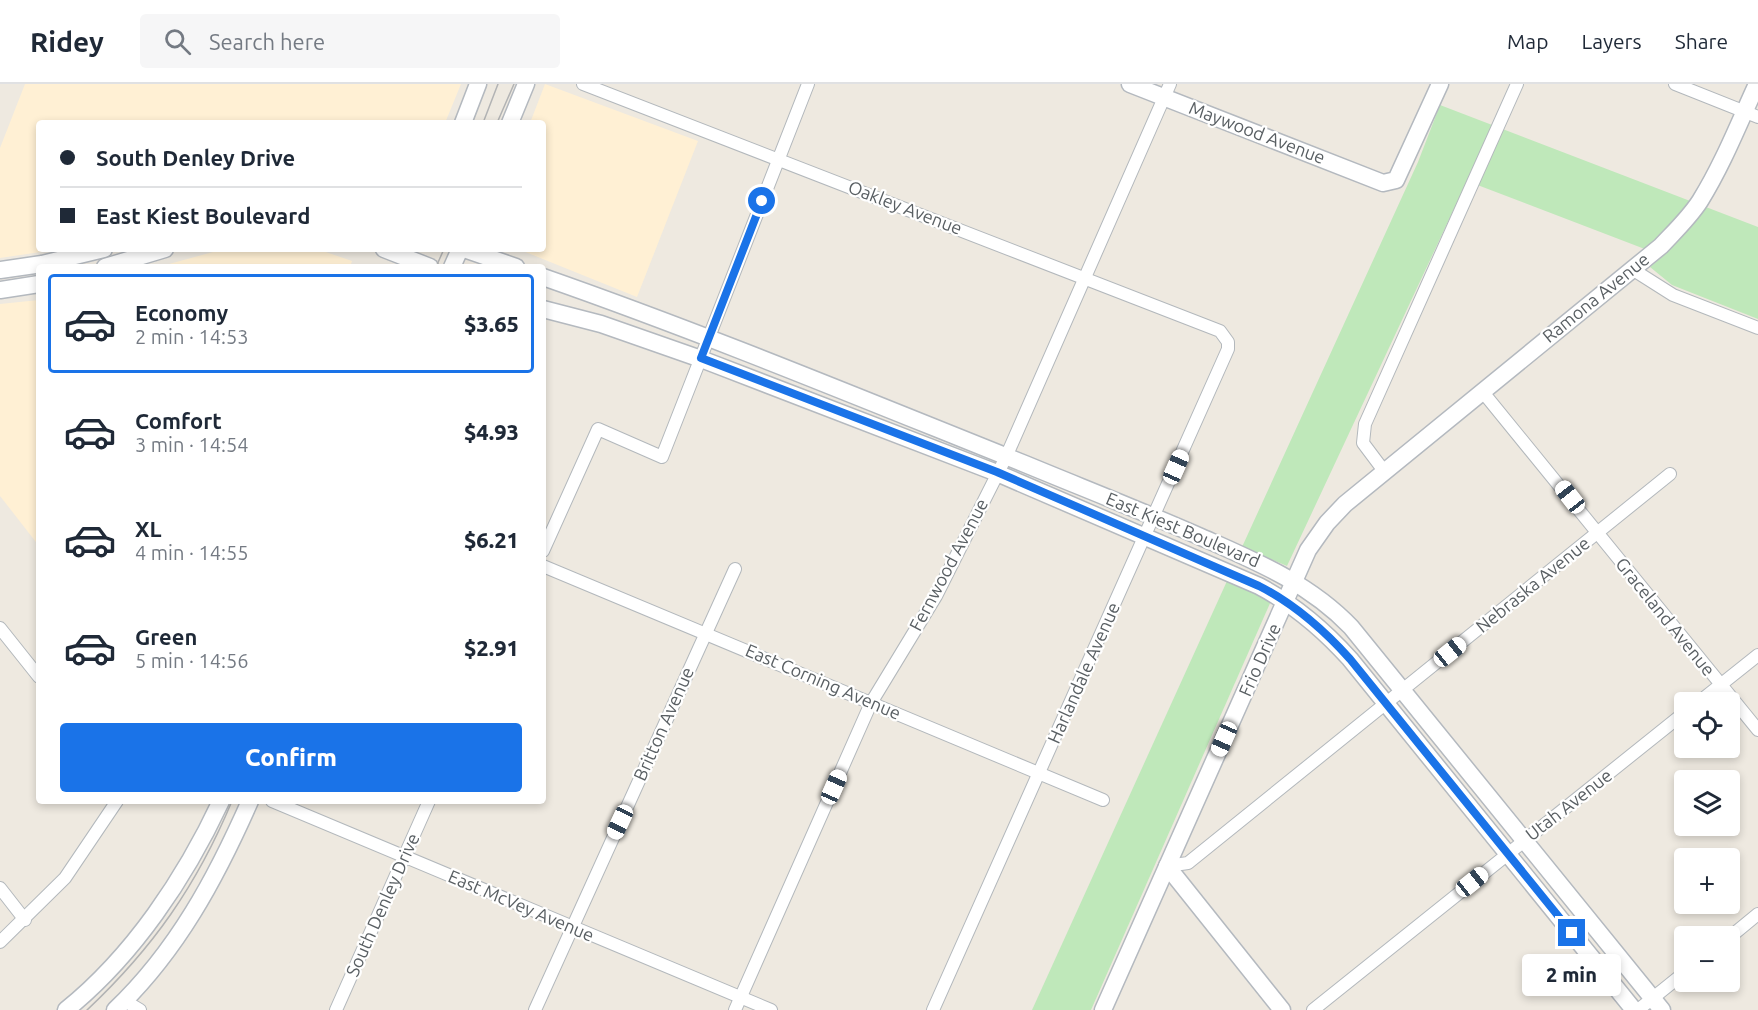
<!DOCTYPE html>
<meta charset="utf-8">
<style>
body{margin:0;font-family:Ubuntu,sans-serif;background:#f6f6f7;color:#1f2937;height:100vh;display:flex;flex-direction:column;font-size:22px;white-space:nowrap}
*{box-sizing:border-box;margin:0}
p{font-size:20px;color:#747a83}
.icon{flex:none;width:33px;height:33px;fill:none;stroke:currentColor;stroke-width:2;stroke-linecap:round;stroke-linejoin:round}
.map{position:relative;flex:1;overflow:hidden}
.details{position:absolute;left:36px;top:180px;width:510px;height:540px;display:flex;flex-direction:column;background:#fff;border-radius:6px;box-shadow:0 3px 9px #0003}
.details>*{flex:none}
.hud{position:absolute;left:36px;top:36px;width:510px;height:132px;border-radius:6px;box-shadow:0 3px 9px #0003;display:grid;align-content:center;height:132px;padding:0 24px;background:#fff}
.tools{position:absolute;left:1674px;top:608px;display:grid;gap:12px}
.tools a{display:grid;place-items:center;width:66px;height:66px;border-radius:6px;background:#fff;box-shadow:0 3px 9px #0003;font-size:30px}
.end{position:absolute;width:27px;height:27px;margin:-14px;border:8px solid #1a73e8;background:#fff;box-shadow:0 0 0 3px #fff}
.from{border-radius:50%}
.bubble{position:absolute;height:42px;border-radius:6px;background:#fff;box-shadow:0 3px 9px #0003;font-size:20px;font-weight:800;line-height:42px;text-align:center}
.car{position:absolute;width:18px;height:36px;margin:-18px -9px;border-radius:8px;box-shadow:0 0 4px 2px #0007;background:linear-gradient(#fff 24%,#345 0 40%,#fff 0 76%,#345 0 86%,#fff 0)}
.hud b{display:flex;align-items:center;gap:21px;height:57px;font-size:22px}
.hud b+b{border-top:2px solid #e0e1e3}
.hud i{width:15px;height:15px;background:#1f2937}
ul{padding:10px 0 0;list-style:none}
li{display:flex;align-items:center;gap:18px;height:99px;margin:0 12px 9px;padding:0 12px;border:3px solid transparent;border-radius:6px}
li div{flex:1}
li b{display:block;font-size:22px}
li em{font-style:normal;font-weight:800}
li.on{border-color:#1a73e8}
li>.icon{width:54px;height:54px;stroke-width:1.5}
.primary-button{display:flex;gap:12px;margin-top:auto;padding:12px 24px}
.primary-button a{flex:1;height:69px;border-radius:6px;background:#1a73e8;color:#fff;font-size:24px;font-weight:800;line-height:69px;text-align:center}
header{display:flex;align-items:center;gap:36px;box-sizing:border-box;height:84px;padding:0 30px;background:#fff;border-bottom:2px solid #e0e1e3}
header strong{font-size:28px}
nav{display:flex;gap:33px;margin-inline-start:auto;font-size:21px}
.search{width:420px;height:54px;background:#f6f6f7;display:flex;align-items:center;gap:15px;box-sizing:border-box;padding:0 21px;border-radius:6px;color:#747a83;font-size:22px}
.map>svg:first-child{display:block}
.commercial{fill:#fff0d4}
.green{fill:#bfe8ba}
.lines{fill:none;stroke-linecap:round;stroke-linejoin:round}
.street-casing{stroke:#b3b8bc;stroke-width:14}
.secondary-casing{stroke:#b4b9bf;stroke-width:19}
.street{stroke:#fff;stroke-width:12}
.secondary{stroke:#fff;stroke-width:16}
.tram{stroke:#b2b3b4;stroke-width:1.5}
.route{stroke:#1a73e8;stroke-width:8}
.labels{text-anchor:middle;stroke-width:4.5;stroke-linejoin:round;paint-order:stroke}
.street-label{font-size:18px;fill:#595f63;stroke:#fff}
</style>
<header>
<strong>Ridey</strong>
<div class="search"><svg class="icon" aria-label="search" viewBox="0 0 24 24"><circle cx="10" cy="10" r="6"/><path d="M15 15l6 6"/></svg>Search here</div>
<nav><a>Map</a><a>Layers</a><a>Share</a></nav>
</header>
<div class="map">
<svg width="1758" height="926" viewBox="0 0 1758 926">
<rect width="100%" height="100%" fill="#eee9e0"/>
<g class="commercial">
<polygon points="25,0 461,0 445,39 39,39 39,165 61,165 0,174 0,64"/>
<polygon points="545,0 698,57 637,213 518,165 543,165 543,39 530,39"/>
<polygon points="224,165 317,165 352,177 350,183 158,183"/>
<polygon points="39,216 39,462 0,412 0,220"/>
</g>
<g class="green">
<polygon points="1440,21 1758,143 1758,235 1672,201 1650,183 1663,172 1467,97 1287,482 1242,463 1418,78"/>
<polygon points="1227,497 1271,517 1091,926 1032,926"/>
</g>
<g class="lines">
<g class="street-casing">
<g id="street">
<polyline points="583,0 1220,247 1228,258 1228,265 933,926"/>
<polyline points="1675,0 1758,33"/>
<polyline points="1632,185 1673,211 1758,244"/>
<polyline points="1482,307 1758,646"/>
<polyline points="1384,387 1363,359 1365,340 1517,0"/>
<polyline points="543,467 598,345 662,373 808,0"/>
<polyline points="543,482 1103,716"/>
<polyline points="0,544 39,593"/>
<polyline points="1699,618 1758,571"/>
<polyline points="272,717 771,926"/>
<polyline points="1167,782 1188,779 1670,390"/>
<polyline points="0,804 25,836"/>
<polyline points="1730,853 1758,830"/>
<polyline points="0,858 65,794 117,717"/>
<polyline points="125,917 140,926"/>
<polyline points="336,926 429,717"/>
<polyline points="535,926 735,485"/>
<polyline points="735,926 871,619 936,512 1006,373 1170,0"/>
<polyline points="1313,926 1684,629"/>
<polyline points="1638,926 1684,889"/>
</g>
</g>
<g class="secondary-casing">
<g id="secondary">
<polyline points="1130,0 1383,99 1396,96 1440,0"/>
<polyline points="463,39 478,0"/>
<polyline points="510,39 526,0"/>
<polyline points="384,165 430,183"/>
<polyline points="464,165 516,183"/>
<polyline points="105,183 165,165"/>
<polyline points="452,183 460,165"/>
<polyline points="0,186 42,180 104,165"/>
<path d="M543,193C706,250 865,316 1025,380C1083,404 1142,427 1201,453C1255,477 1309,499 1351,543L1662,926"/>
<polyline points="0,206 39,200"/>
<path d="M543,225L601,240L701,275L997,389L1259,502C1295,521 1323,545 1350,575L1634,926"/>
<polyline points="1167,782 1282,926"/>
<path d="M66,926C133,872 185,794 221,717"/>
<path d="M115,926C177,867 216,794 250,717"/>
<path d="M1103,926L1308,466L1327,439L1345,420L1661,162C1675,147 1689,134 1700,117C1723,80 1739,39 1757,0"/>
</g>
</g>
<use href="#street" class="street"/>
<use href="#secondary" class="secondary"/>
<g class="tram">
<polyline points="483,39 498,0"/>
<polyline points="497,39 514,0"/>
<polyline points="436,183 444,165"/>
<path d="M87,926C153,864 197,801 232,717"/>
</g>
</g>
<g class="lines">
<path class="route" d="M762,117L701,274L997,388L1259,502C1295,520 1323,545 1350,575L1572,849"/>
</g>
<g class="labels">
<g class="street-label">
<text transform="translate(1257 49) rotate(21)" y="6">Maywood Avenue</text>
<text transform="translate(905 124) rotate(21)" y="6">Oakley Avenue</text>
<text transform="translate(1596 214) rotate(-39)" y="6">Ramona Avenue</text>
<text transform="translate(1183 446) rotate(23)" y="6">East Kiest Boulevard</text>
<text transform="translate(949 481) rotate(-62)" y="6">Fernwood Avenue</text>
<text transform="translate(1533 501) rotate(-39)" y="6">Nebraska Avenue</text>
<text transform="translate(1665 533) rotate(51)" y="6">Graceland Avenue</text>
<text transform="translate(1260 576) rotate(-66)" y="6">Frio Drive</text>
<text transform="translate(1084 589) rotate(-66)" y="6">Harlandale Avenue</text>
<text transform="translate(823 598) rotate(23)" y="6">East Corning Avenue</text>
<text transform="translate(664 640) rotate(-66)" y="6">Britton Avenue</text>
<text transform="translate(1569 721) rotate(-38)" y="6">Utah Avenue</text>
<text transform="translate(383 821) rotate(-66)" y="6">South Denley Drive</text>
<text transform="translate(521 822) rotate(23)" y="6">East McVey Avenue</text>
</g>
</g>
</svg>
<div class="tools">
<a><svg class="icon" aria-label="locate" viewBox="0 0 24 24"><circle cx="12" cy="12" r="6"/><path d="M12 2v4M12 18v4M2 12h4M18 12h4"/></svg></a>
<a><svg class="icon" aria-label="layers" viewBox="0 0 24 24"><path d="M12 4l9 5-9 5-9-5zM3 14l9 5 9-5"/></svg></a>
<a>+</a>
<a>−</a>
</div>
<i class="end from" style="left:762px;top:117px"></i>
<i class="end" style="left:1572px;top:849px"></i>
<div class="bubble" style="left:1522px;top:870px;width:99px">2 min</div>
<i class="car" style="left:1176px;top:383px;rotate:24deg"></i>
<i class="car" style="left:1570px;top:413px;rotate:322deg"></i>
<i class="car" style="left:1450px;top:568px;rotate:51deg"></i>
<i class="car" style="left:1224px;top:655px;rotate:204deg"></i>
<i class="car" style="left:834px;top:703px;rotate:24deg"></i>
<i class="car" style="left:620px;top:738px;rotate:205deg"></i>
<i class="car" style="left:1472px;top:798px;rotate:51deg"></i>
<div class="hud">
<b><i class="from"></i>South Denley Drive</b>
<b><i></i>East Kiest Boulevard</b>
</div>
<section class="details">
<ul>
<li class="on"><svg class="icon" aria-label="car" viewBox="0 0 24 24"><path d="M5 17H2v-5l4-1 3-4h7l3 4 3 1v5h-3M9 17h6M6 11h13"/><circle cx="7" cy="17" r="2"/><circle cx="17" cy="17" r="2"/></svg><div><b>Economy</b><p>2 min · 14:53</p></div><em>$3.65</em></li>
<li><svg class="icon" aria-label="car" viewBox="0 0 24 24"><path d="M5 17H2v-5l4-1 3-4h7l3 4 3 1v5h-3M9 17h6M6 11h13"/><circle cx="7" cy="17" r="2"/><circle cx="17" cy="17" r="2"/></svg><div><b>Comfort</b><p>3 min · 14:54</p></div><em>$4.93</em></li>
<li><svg class="icon" aria-label="car" viewBox="0 0 24 24"><path d="M5 17H2v-5l4-1 3-4h7l3 4 3 1v5h-3M9 17h6M6 11h13"/><circle cx="7" cy="17" r="2"/><circle cx="17" cy="17" r="2"/></svg><div><b>XL</b><p>4 min · 14:55</p></div><em>$6.21</em></li>
<li><svg class="icon" aria-label="car" viewBox="0 0 24 24"><path d="M5 17H2v-5l4-1 3-4h7l3 4 3 1v5h-3M9 17h6M6 11h13"/><circle cx="7" cy="17" r="2"/><circle cx="17" cy="17" r="2"/></svg><div><b>Green</b><p>5 min · 14:56</p></div><em>$2.91</em></li>
</ul>
<div class="primary-button"><a>Confirm</a></div>
</section>
</div>
